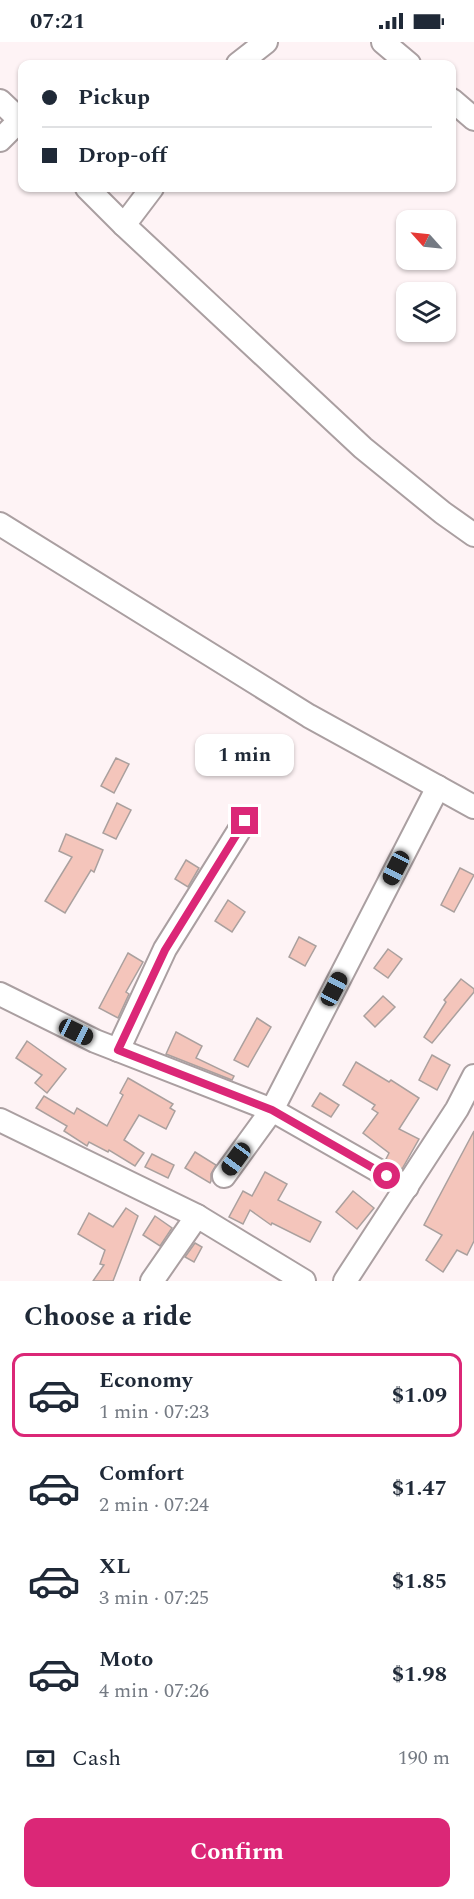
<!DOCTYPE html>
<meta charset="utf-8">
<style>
body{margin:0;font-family:Spectral,serif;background:#f6f6f7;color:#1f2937;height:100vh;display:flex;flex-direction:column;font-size:22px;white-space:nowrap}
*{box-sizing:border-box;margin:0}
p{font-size:20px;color:#747a83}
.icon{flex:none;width:33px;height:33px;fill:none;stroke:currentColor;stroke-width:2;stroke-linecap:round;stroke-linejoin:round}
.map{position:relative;height:1239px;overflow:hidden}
.details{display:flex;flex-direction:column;background:#fff;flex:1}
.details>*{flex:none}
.banner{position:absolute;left:18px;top:18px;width:438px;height:132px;border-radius:12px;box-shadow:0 2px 4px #0004;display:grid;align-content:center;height:132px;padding:0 24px;background:#fff}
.needle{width:39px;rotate:297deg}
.fabs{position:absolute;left:396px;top:168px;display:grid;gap:12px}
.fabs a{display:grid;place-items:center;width:60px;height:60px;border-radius:12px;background:#fff;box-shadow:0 2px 4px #0004;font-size:30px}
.end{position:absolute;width:27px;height:27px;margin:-14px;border:8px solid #db2777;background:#fff;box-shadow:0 0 0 3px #fff}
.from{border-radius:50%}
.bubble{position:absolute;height:42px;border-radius:12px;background:#fff;box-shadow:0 2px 4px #0004;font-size:20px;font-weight:700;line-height:42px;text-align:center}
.car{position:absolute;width:18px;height:36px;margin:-18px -9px;border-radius:8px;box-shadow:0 0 4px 2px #0007;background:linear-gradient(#222 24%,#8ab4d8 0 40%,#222 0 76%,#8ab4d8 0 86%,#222 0)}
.banner b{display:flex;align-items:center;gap:21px;height:57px;font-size:22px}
.banner b+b{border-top:2px solid #e0e1e3}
.banner i{width:15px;height:15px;background:#1f2937}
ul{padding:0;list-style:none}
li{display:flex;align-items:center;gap:18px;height:84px;margin:0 12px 9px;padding:0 12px;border:3px solid transparent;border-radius:12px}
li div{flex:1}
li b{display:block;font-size:22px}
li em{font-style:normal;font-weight:700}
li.selected{border-color:#db2777}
li>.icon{width:54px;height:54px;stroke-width:1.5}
h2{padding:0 24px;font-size:27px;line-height:72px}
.pay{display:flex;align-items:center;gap:15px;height:66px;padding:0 24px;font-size:22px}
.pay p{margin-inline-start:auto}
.action{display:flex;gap:12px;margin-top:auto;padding:12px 24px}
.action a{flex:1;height:69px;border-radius:12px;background:#db2777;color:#fff;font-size:24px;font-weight:700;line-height:69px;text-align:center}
.status{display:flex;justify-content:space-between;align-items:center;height:42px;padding:0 30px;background:#fff;direction:ltr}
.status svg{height:16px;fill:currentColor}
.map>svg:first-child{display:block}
.building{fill:#f4c5bb;stroke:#aaa09e;stroke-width:1.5}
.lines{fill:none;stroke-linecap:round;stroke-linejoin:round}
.minor-casing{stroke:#aa9fa1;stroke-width:26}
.minor{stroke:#fff;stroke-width:22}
.route{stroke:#db2777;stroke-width:8}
</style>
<div class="status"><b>07:21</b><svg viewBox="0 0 49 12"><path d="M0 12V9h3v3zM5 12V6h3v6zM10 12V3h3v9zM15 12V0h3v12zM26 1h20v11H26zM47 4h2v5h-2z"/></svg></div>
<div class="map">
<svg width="474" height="1239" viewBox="0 0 474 1239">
<rect width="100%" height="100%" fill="#fef3f5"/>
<g class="building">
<polygon points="116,716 129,722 114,751 101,744"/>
<polygon points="117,761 131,768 116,797 103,791"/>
<polygon points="66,792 103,808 94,830 91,828 65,871 45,859 72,815 59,809"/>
<polygon points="186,818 199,826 188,845 175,837"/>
<polygon points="460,826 474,833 454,870 441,863"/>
<polygon points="228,858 245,870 232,890 215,879"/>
<polygon points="299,895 316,904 305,924 289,915"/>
<polygon points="388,907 402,917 388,936 374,926"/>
<polygon points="128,911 143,920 126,950 129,952 118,976 99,966"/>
<polygon points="461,937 474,947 474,950 432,1001 424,995 446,960 444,958"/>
<polygon points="383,954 395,965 375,985 364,974"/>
<polygon points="257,976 271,985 248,1025 234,1018"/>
<polygon points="176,990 202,1004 196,1016 234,1034 232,1038 166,1012"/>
<polygon points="27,999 66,1027 47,1051 35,1041 42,1033 16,1016"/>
<polygon points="432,1013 450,1023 437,1048 419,1038"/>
<polygon points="356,1020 389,1040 391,1038 419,1056 399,1087 419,1097 402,1127 386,1117 389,1111 363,1091 378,1071 372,1067 375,1063 343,1043"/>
<polygon points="128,1036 173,1062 170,1066 175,1069 166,1087 139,1073 124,1098 144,1111 135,1124 109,1108 108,1110 89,1100 87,1104 64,1089 67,1084 36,1066 44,1054 74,1072 77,1066 107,1084 123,1053 120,1051"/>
<polygon points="320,1051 339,1063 331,1075 312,1064"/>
<polygon points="474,1089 474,1199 467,1213 457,1208 443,1230 426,1218 442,1193 424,1183"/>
<polygon points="195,1110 216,1123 211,1132 211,1139 210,1141 185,1126"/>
<polygon points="152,1112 174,1123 168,1136 145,1125"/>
<polygon points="265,1130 287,1142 278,1158 321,1180 310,1200 272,1181 271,1183 250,1168 243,1182 229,1175 243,1149 252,1154"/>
<polygon points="353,1149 374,1166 357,1187 336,1170"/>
<polygon points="126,1166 138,1174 113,1239 93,1239 104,1223 100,1222 105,1208 78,1192 89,1171 113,1185"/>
<polygon points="155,1174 172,1186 160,1204 143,1193"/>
<polygon points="195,1201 202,1205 194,1220 185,1215"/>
</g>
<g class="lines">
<g class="minor-casing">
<g id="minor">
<polyline points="383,0 409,22"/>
<polyline points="238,22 266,0"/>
<polyline points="452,58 474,77"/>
<polyline points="0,59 22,80"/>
<polyline points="0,98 20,78"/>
<polyline points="87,146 124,183 363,406 443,471 474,493"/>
<polyline points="124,183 152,146"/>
<polyline points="0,482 309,674 474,765"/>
<polyline points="0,952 95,999 272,1068 407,1145"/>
<polyline points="118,1008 165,907 245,779"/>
<polyline points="0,1078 197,1174"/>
<polyline points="224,1134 272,1068 438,745"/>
<polyline points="152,1239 197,1174 304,1239"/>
<polyline points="345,1239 457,1067 474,1034"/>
</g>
</g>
<use href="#minor" class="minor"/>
</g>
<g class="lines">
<polyline class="route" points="245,779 165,908 118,1008 272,1068 387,1134"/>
</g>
</svg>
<div class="fabs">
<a><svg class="needle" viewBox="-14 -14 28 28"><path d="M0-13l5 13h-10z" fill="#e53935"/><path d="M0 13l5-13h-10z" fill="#747a83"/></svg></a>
<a><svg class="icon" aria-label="layers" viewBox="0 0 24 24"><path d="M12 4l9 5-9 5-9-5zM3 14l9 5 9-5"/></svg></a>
</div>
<i class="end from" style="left:387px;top:1134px"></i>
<i class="end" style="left:245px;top:779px"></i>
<div class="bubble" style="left:195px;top:692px;width:99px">1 min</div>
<i class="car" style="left:396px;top:826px;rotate:207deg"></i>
<i class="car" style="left:334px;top:947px;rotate:28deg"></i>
<i class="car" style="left:76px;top:990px;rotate:116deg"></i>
<i class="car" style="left:236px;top:1117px;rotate:216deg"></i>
<div class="banner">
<b><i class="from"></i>Pickup</b>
<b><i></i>Drop-off</b>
</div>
</div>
<section class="details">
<h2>Choose a ride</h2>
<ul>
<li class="selected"><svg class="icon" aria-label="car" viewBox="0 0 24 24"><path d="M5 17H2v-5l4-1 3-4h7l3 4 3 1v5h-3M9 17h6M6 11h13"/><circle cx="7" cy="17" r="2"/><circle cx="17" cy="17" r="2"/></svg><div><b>Economy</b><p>1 min · 07:23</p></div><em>$1.09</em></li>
<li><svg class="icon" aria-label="car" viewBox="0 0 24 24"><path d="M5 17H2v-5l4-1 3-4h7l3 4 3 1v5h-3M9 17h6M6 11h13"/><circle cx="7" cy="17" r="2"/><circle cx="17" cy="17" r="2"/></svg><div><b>Comfort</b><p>2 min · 07:24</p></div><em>$1.47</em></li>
<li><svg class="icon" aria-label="car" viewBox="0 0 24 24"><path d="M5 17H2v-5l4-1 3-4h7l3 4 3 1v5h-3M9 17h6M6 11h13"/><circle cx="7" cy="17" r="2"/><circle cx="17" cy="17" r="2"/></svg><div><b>XL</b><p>3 min · 07:25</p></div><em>$1.85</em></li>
<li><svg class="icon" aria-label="car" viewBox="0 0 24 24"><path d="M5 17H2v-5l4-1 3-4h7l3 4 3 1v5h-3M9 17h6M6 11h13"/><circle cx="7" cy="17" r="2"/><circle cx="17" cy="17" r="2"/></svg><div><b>Moto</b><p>4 min · 07:26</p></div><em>$1.98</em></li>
</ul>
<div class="pay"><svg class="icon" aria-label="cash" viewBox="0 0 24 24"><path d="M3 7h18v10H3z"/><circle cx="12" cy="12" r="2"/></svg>Cash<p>190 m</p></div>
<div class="action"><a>Confirm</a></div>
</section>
